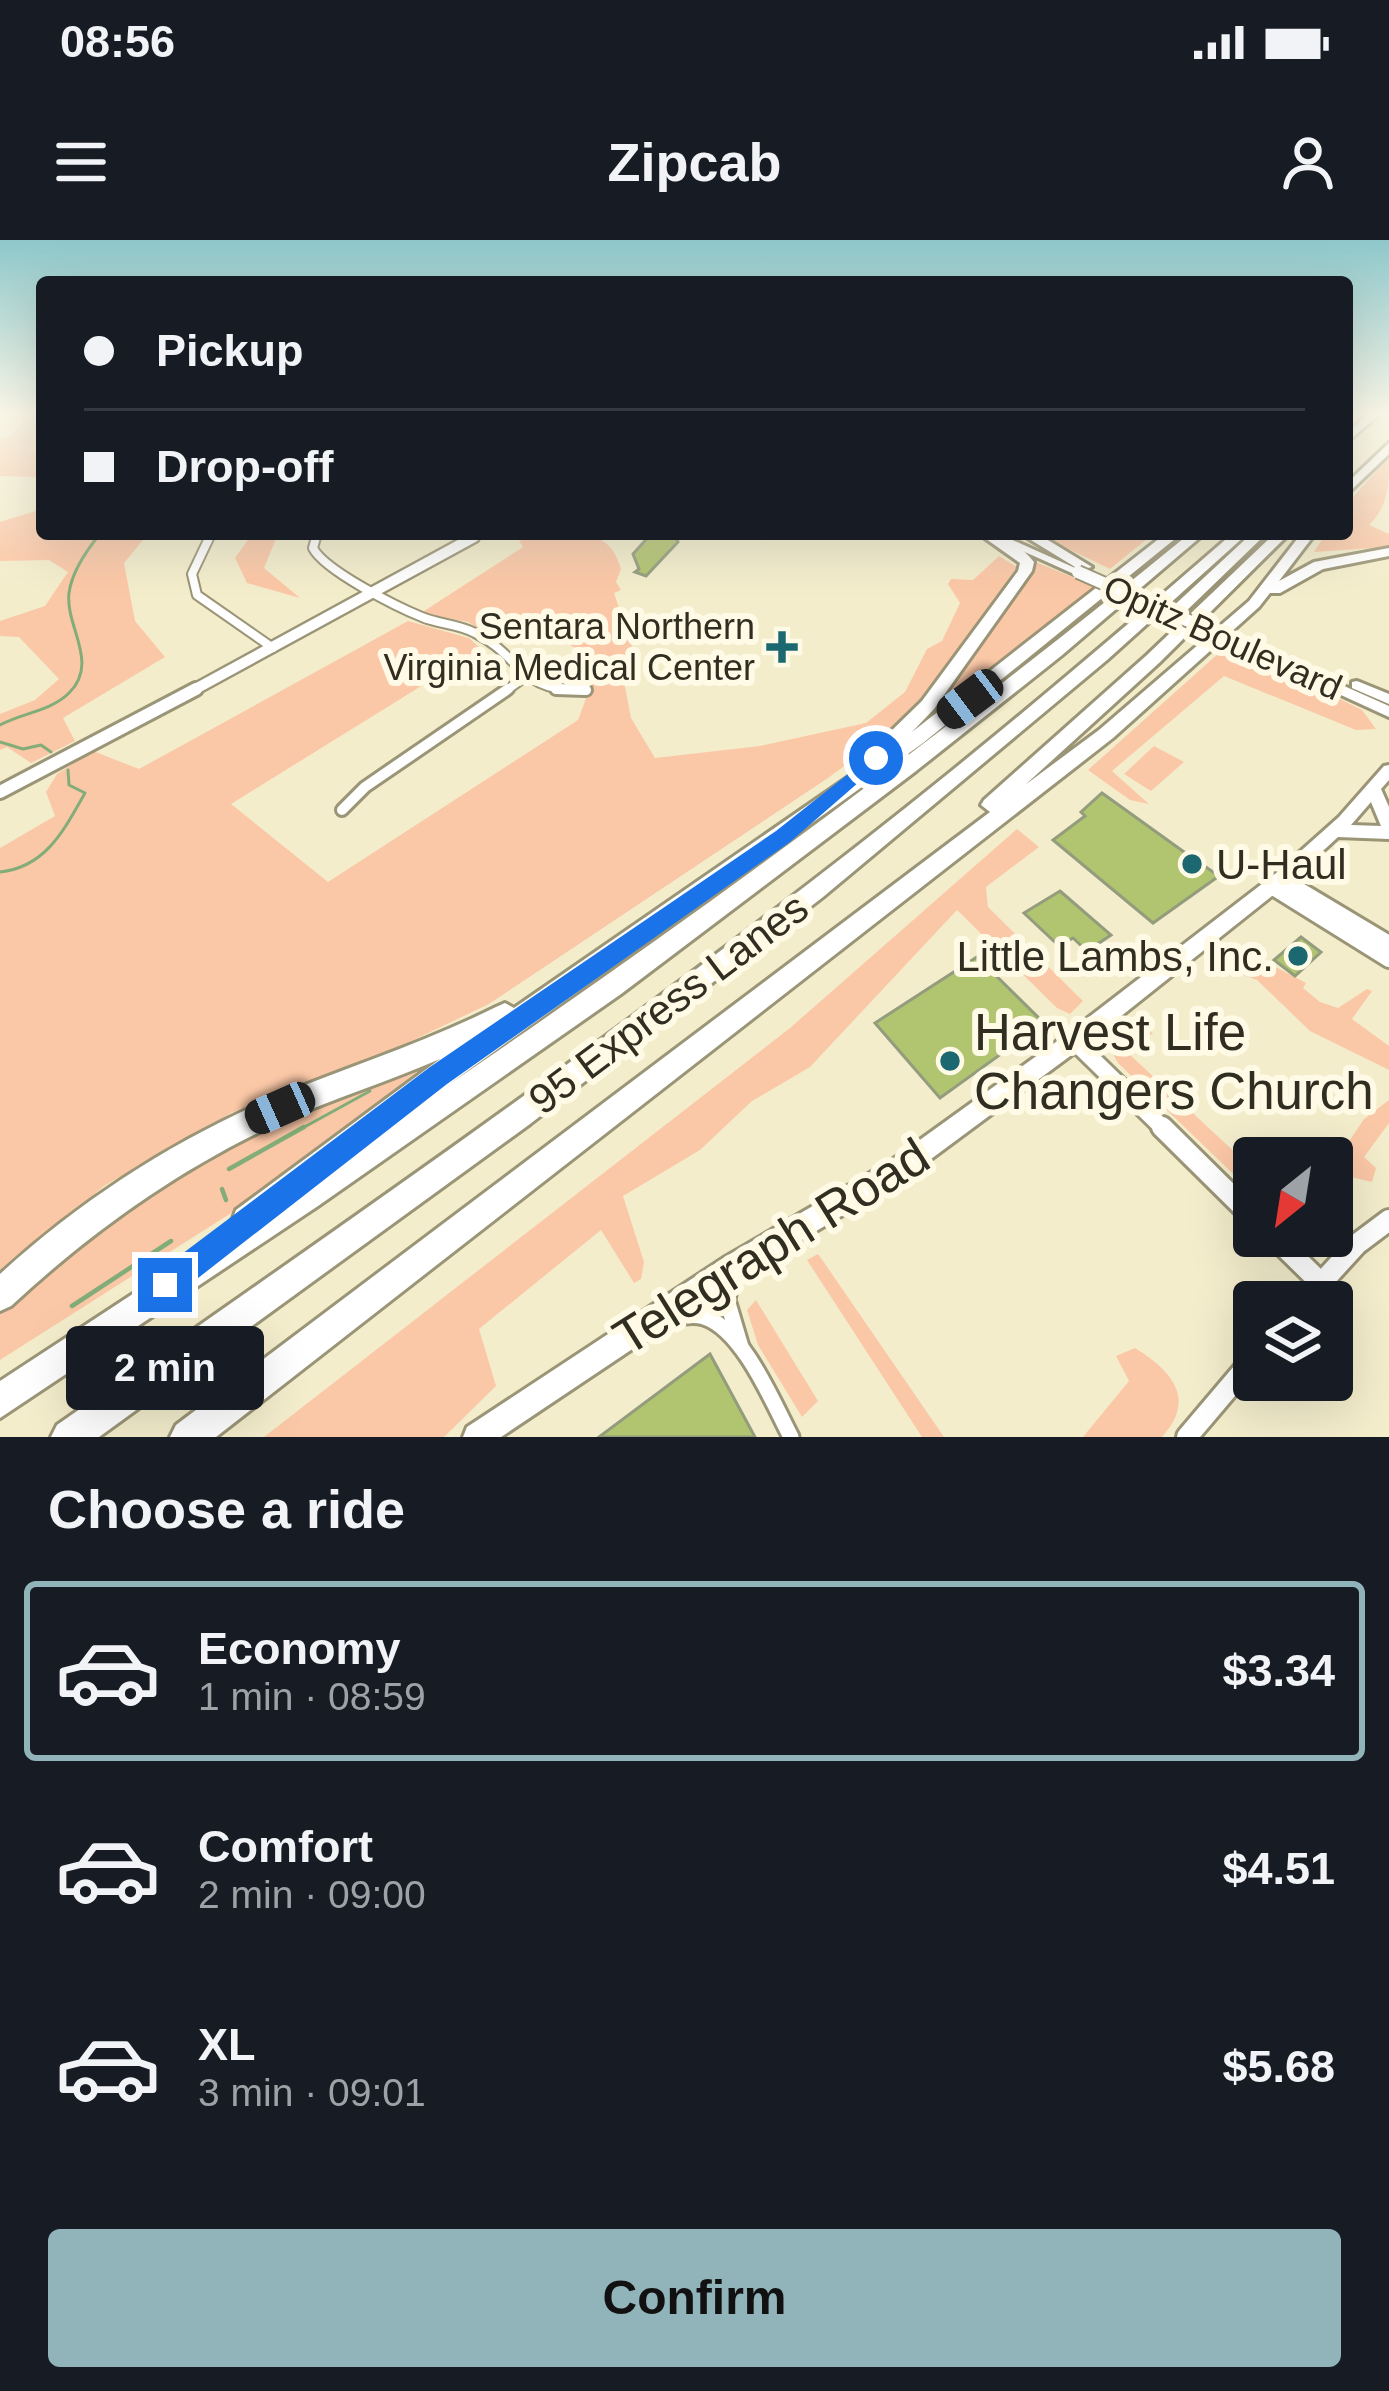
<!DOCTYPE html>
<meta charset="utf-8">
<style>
body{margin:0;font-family:Helvetica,sans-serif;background:#242831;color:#f1f3f6;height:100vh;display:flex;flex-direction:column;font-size:45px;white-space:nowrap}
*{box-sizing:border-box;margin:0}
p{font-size:39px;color:#9ea1a6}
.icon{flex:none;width:66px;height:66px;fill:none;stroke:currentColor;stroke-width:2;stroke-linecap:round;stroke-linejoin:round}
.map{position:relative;height:1197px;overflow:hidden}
.side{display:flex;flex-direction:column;background:#171b24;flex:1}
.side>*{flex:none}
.hud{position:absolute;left:36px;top:36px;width:1317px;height:264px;border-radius:12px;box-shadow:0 12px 48px #0002;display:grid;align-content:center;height:264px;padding:0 48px;background:#171b24}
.needle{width:78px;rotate:210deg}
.fabs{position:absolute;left:1233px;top:897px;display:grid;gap:24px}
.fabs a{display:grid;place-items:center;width:120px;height:120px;border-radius:12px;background:#171b24;box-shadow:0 12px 48px #0002;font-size:60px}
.end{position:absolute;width:54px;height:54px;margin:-27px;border:15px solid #1a73e8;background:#fff;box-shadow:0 0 0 6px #fff}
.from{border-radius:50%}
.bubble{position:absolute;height:84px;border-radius:12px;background:#171b24;box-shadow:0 12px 48px #0002;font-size:39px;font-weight:600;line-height:84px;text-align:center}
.car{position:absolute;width:36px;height:72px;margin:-36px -18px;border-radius:15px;box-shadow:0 0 9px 3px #0007;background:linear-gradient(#222 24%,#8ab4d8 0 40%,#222 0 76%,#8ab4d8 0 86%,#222 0)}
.hud b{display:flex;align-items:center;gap:42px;height:114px;font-size:45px}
.hud b+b{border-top:3px solid #363941}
.hud i{width:30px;height:30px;background:#f1f3f6}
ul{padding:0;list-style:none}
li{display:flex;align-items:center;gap:36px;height:180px;margin:0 24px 18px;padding:0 24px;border:6px solid transparent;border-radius:12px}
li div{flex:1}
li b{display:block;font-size:45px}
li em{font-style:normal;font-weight:600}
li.on{border-color:#91b4ba}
li>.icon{width:108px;height:108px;stroke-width:1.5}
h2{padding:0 48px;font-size:54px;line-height:144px}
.action{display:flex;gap:24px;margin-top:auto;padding:24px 48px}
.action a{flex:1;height:138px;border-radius:12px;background:#91b4ba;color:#111;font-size:48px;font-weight:600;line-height:138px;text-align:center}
.status{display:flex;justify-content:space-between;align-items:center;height:84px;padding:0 60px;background:#171b24;direction:ltr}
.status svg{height:33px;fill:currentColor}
header{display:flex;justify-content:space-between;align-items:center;height:156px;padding:0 48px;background:#171b24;font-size:54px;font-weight:600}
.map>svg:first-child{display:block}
.green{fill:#fbc8a7}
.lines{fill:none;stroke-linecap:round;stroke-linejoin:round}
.stream-far1{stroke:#83ad78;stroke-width:3}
.stream{stroke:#83ad78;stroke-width:4.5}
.building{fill:#b1c46f;stroke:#949c7e;stroke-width:3}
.minor-far2-casing{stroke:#9b9577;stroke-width:12}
.minor-far1-casing{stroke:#9b9577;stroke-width:16}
.minor-casing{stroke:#9b9577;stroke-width:21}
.tertiary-far3-casing{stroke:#9b9577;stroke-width:15}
.tertiary-far2-casing{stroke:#9b9577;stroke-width:18}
.tertiary-far1-casing{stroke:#9b9577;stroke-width:22}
.tertiary-casing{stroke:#9b9577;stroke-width:26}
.secondary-casing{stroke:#9b9577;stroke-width:6}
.motorway-casing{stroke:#9b9577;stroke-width:6}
.minor-far2{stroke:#fff;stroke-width:8}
.minor-far1{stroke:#fff;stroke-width:10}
.minor{stroke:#fff;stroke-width:15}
.tertiary-far3{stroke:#fff;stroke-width:10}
.tertiary-far2{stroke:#fff;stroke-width:12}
.tertiary-far1{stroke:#fff;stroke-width:16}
.tertiary{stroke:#fff;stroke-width:20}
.secondary{fill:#fff;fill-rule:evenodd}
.motorway{fill:#fff;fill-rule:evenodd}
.secondary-bridge-casing{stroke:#9b9577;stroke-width:16;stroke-linecap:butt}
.secondary-bridge{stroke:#fff;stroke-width:12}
.route{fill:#1a73e8}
.poi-dot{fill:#1c6870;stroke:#fefae6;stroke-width:4.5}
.labels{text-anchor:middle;stroke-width:12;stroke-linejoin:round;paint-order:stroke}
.far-poi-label{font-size:36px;fill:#302e21;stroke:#fefae6;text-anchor:end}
.far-street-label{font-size:36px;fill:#302e21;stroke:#fefae6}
.poi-label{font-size:42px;fill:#302e21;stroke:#fefae6;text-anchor:start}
.street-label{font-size:42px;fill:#302e21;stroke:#fefae6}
.near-poi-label{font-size:51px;fill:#302e21;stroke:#fefae6;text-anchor:start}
.near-street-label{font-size:51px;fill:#302e21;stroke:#fefae6}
</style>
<div class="status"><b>08:56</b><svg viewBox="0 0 49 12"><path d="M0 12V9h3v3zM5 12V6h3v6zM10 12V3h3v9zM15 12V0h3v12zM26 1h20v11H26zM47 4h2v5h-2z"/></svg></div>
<header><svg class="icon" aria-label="menu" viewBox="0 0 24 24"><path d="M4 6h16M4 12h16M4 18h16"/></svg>Zipcab<svg class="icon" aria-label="person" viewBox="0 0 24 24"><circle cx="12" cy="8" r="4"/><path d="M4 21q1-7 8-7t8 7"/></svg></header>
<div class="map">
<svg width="1389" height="1197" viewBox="0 0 1389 1197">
<rect width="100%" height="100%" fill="#f3edcc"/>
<g class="green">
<polygon points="26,174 42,174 42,237 0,236 0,199 11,196"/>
<path d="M1389,217C1389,245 1389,265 1369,285L1389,294V307L1314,312L1323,298L1347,294V264Z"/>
<polygon points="42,269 42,294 148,294 124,323 135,381 165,417 63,478 75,501 31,523 7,507 0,510 0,474 35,460 59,439 19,397 0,396 0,381 45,366 68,332 49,320 0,321 0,282"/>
<polygon points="252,294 278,294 264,328 300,358 247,343 235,318"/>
<path d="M530,294C571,294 609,284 621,329L616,342L621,350L614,353L633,410L622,431L631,478L655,518L760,506L866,483L905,452L927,409L942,401L960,363L948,344L951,339L973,340L999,316L1017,327L924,455L873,505L828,538L489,764L378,817L231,873L104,946L0,1033V608L55,576L46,552L57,534L93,511L139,529L408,381L469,398L481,409L231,564L328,642L578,480L600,421L526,382L496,399L468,382L421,373L523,307L519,301Z"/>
<polygon points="1038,294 1153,294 1110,329"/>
<polygon points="1033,321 1100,348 912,493 1035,330"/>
<polygon points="1229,404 1362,470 1376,489 1356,490 1224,436 1112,531 1149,564 1130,560 1088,530"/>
<polygon points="1154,506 1184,522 1151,551 1124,534"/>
<polygon points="1017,589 1039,607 986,647 988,667 1083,761 1070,774 1057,768 957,670 810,827 752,861 700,910 623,956 644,1022 641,1039 634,1043 601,990 479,1089 496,1146 444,1197 264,1197 790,788"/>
<polygon points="1255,716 1306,743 1303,748 1320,762 1338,768 1367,749 1372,751 1352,779 1389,806 1389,830 1310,791 1257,740 1213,724 1219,718"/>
<polygon points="1135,785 1153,793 1128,813 1254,930 1254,954 1118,823 1110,809 1114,799"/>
<polygon points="432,820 269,949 0,1120 0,1067 45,1024 254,888"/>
<polygon points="1389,860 1389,883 1364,917 1376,928 1372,942 1351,937 1332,967 1332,927 1364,879"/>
<polygon points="818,1014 823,1021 944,1197 922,1197 807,1020"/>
<polygon points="756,1060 818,1161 802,1177 758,1105 747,1070"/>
<path d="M1135,1108C1172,1131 1197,1159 1162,1197H1083L1129,1141L1116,1116Z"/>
</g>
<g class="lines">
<g class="stream-far1">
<path d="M0,485C22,473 51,471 69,453C100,422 65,387 69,353C72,331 86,311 100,294"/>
<polyline points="0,502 23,509 41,505 51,512"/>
<path d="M0,632C46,627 64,590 85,553L69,545L68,530"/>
<polyline points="299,890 370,851"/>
</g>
<g class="stream">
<polyline points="229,929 304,887"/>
<polyline points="222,949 226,960"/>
<polyline points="72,1066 171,1001"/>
</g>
</g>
<g class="building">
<polygon points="651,294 675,294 678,302 646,336 635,332 639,329 633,314"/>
<polygon points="1102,553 1191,617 1219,636 1153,683 1053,600 1085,576 1081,572"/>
<polygon points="1060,651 1111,695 1087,711 1073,698 1059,706 1024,673"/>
<polygon points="1301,697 1321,712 1295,736 1274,720"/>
<polygon points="977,717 1044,783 940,858 875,783"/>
<polygon points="710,1114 755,1197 599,1197"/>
</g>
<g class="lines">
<g class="minor-far2-casing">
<g id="minor-far2">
<polyline points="211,294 192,334 197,355 273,408"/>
<path d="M317,294L313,308C324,330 397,367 422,377C438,384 459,384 475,393C522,416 518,453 586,450"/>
<polyline points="504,452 525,437"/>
</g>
</g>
<g class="minor-far1-casing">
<g id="minor-far1">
<polyline points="556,449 586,450"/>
<polyline points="342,570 365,547 508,449"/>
</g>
</g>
<g class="minor-casing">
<g id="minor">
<polyline points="732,1032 727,1060 741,1107"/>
<path d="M666,1079C678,1077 692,1073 704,1077C743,1089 773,1163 791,1197"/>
</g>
</g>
<g class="tertiary-far3-casing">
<polyline id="tertiary-far3" points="190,452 474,297"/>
</g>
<g class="tertiary-far2-casing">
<g id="tertiary-far2">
<polyline points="0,552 196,449"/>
<polyline points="1281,639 1292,646"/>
</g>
</g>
<g class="tertiary-far1-casing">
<g id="tertiary-far1">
<polyline points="1287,643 1389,704"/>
<polyline points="1272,646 1389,719"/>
<polyline points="1074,801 1165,890"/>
</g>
</g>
<g class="tertiary-casing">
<g id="tertiary">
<polyline points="1162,887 1254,978"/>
<polyline points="1273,996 1321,1043"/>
<polyline points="1304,1062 1357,1004 1389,980"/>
<polyline points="1187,1197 1254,1118"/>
</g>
</g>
<g class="secondary-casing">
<g id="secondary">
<polygon points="985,294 999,294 1084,332 1074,334"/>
<polygon points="1252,405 1389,466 1389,477 1247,412 1245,409"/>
<polygon points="1357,441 1389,454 1389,464 1352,448 1352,442"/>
<path d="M1389,525V540L1381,549L1389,567V599L1338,597L1287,644L1081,808L908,936L743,1035L501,1197H463L467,1187L725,1017L892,920L1067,794L1275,634L1339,577L1384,526ZM1371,562L1381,586L1351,585Z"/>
</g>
</g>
<g class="motorway-casing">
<g id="motorway">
<polygon points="1368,174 1380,174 1347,202 1347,193"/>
<polygon points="1389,203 1389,214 1347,254 1347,243"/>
<path d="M979,294C1003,294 1019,304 1034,322L1032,331L934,469L912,492L1165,294H1181L923,503L448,845C703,671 950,490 1189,294H1204L1061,416L916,531L621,754L318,966L0,1178V1141L235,987L232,981L236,970L440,819C389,841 336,858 285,880C183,926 93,990 11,1066L0,1071V1034C79,962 169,903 268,860C344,828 422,804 496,767L505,763L514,768L886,511L880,505L882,500L922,461L1018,331L1020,323Z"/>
<polygon points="1021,294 1038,294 1092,327 1080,330"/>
<path d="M1232,294H1247L1107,420L823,657L530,884L99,1197H51L57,1185C360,973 666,762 954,529C1048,453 1140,374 1232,294Z"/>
<polygon points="1251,294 1266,294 1180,377 1168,377 1168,371"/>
<polygon points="1274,294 1289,294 1159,423 1025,545 1099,490 1249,361 1301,294 1315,294 1279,341 1314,322 1389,308 1389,316 1323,329 1280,353 1270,353 1259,367 1113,498 216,1197 170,1197 176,1185 990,572 981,565 984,560 1147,415"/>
</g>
</g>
<use href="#minor-far2" class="minor-far2"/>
<use href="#minor-far1" class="minor-far1"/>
<use href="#minor" class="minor"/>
<use href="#tertiary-far3" class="tertiary-far3"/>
<use href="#tertiary-far2" class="tertiary-far2"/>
<use href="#tertiary-far1" class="tertiary-far1"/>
<use href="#tertiary" class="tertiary"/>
<use href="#secondary" class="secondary"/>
<use href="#motorway" class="motorway"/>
<g class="secondary-bridge-casing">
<polyline id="secondary-bridge" points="1078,332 1252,409"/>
</g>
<use href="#secondary-bridge" class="secondary-bridge"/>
</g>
<linearGradient id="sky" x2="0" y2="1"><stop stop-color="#8ec7ca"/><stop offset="0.51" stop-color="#faf7e8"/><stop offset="1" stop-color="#faf7e8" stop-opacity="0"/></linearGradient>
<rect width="1389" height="341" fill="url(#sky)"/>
<polygon class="route" points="876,512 882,514 882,522 790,602 447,844 175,1056 165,1060 154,1056 150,1045 154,1035 430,827 776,591"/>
<g class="poi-dot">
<path d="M776 389h12v12h12v12h-12v12h-12v-12h-12v-12h12z"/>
<circle cx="1192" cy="624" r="12"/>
<circle cx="1298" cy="716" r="12"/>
<circle cx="950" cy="821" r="12"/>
</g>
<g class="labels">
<g class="far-poi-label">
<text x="755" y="399">Sentara Northern<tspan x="755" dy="41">Virginia Medical Center</tspan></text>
</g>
<g class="far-street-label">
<text transform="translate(1223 397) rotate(24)" y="13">Opitz Boulevard</text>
</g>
<g class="poi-label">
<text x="1216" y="639">U-Haul</text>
<text x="1274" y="731" text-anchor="end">Little Lambs, Inc.</text>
</g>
<g class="street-label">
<text transform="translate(668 763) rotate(-37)" y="15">95 Express Lanes</text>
</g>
<g class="near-poi-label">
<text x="974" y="810">Harvest Life<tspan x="974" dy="59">Changers Church</tspan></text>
</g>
<g class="near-street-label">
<text transform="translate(771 1006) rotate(-32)" y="18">Telegraph Road</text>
</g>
</g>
</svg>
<div class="fabs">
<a><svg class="needle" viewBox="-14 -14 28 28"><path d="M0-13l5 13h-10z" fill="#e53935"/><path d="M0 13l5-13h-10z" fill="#9ea1a6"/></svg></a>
<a><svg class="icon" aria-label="layers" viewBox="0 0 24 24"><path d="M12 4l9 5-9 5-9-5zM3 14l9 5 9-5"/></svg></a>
</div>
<i class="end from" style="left:876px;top:518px"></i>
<i class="end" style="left:165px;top:1045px"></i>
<div class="bubble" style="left:66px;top:1086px;width:198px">2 min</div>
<i class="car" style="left:970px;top:459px;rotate:233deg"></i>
<i class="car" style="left:280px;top:868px;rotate:246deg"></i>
<div class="hud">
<b><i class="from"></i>Pickup</b>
<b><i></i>Drop-off</b>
</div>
</div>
<section class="side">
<h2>Choose a ride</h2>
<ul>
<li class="on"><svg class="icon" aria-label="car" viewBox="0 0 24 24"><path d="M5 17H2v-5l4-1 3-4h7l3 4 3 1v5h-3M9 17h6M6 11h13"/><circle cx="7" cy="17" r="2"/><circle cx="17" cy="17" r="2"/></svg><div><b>Economy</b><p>1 min · 08:59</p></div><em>$3.34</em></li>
<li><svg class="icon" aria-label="car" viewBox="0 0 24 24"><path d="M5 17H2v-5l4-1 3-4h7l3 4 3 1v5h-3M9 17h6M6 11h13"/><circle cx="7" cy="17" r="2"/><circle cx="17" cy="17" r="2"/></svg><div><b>Comfort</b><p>2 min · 09:00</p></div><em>$4.51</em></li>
<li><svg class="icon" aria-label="car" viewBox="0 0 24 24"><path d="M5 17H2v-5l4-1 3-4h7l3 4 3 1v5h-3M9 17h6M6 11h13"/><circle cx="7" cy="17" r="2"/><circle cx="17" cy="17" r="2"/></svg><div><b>XL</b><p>3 min · 09:01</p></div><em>$5.68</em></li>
</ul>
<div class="action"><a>Confirm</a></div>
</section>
